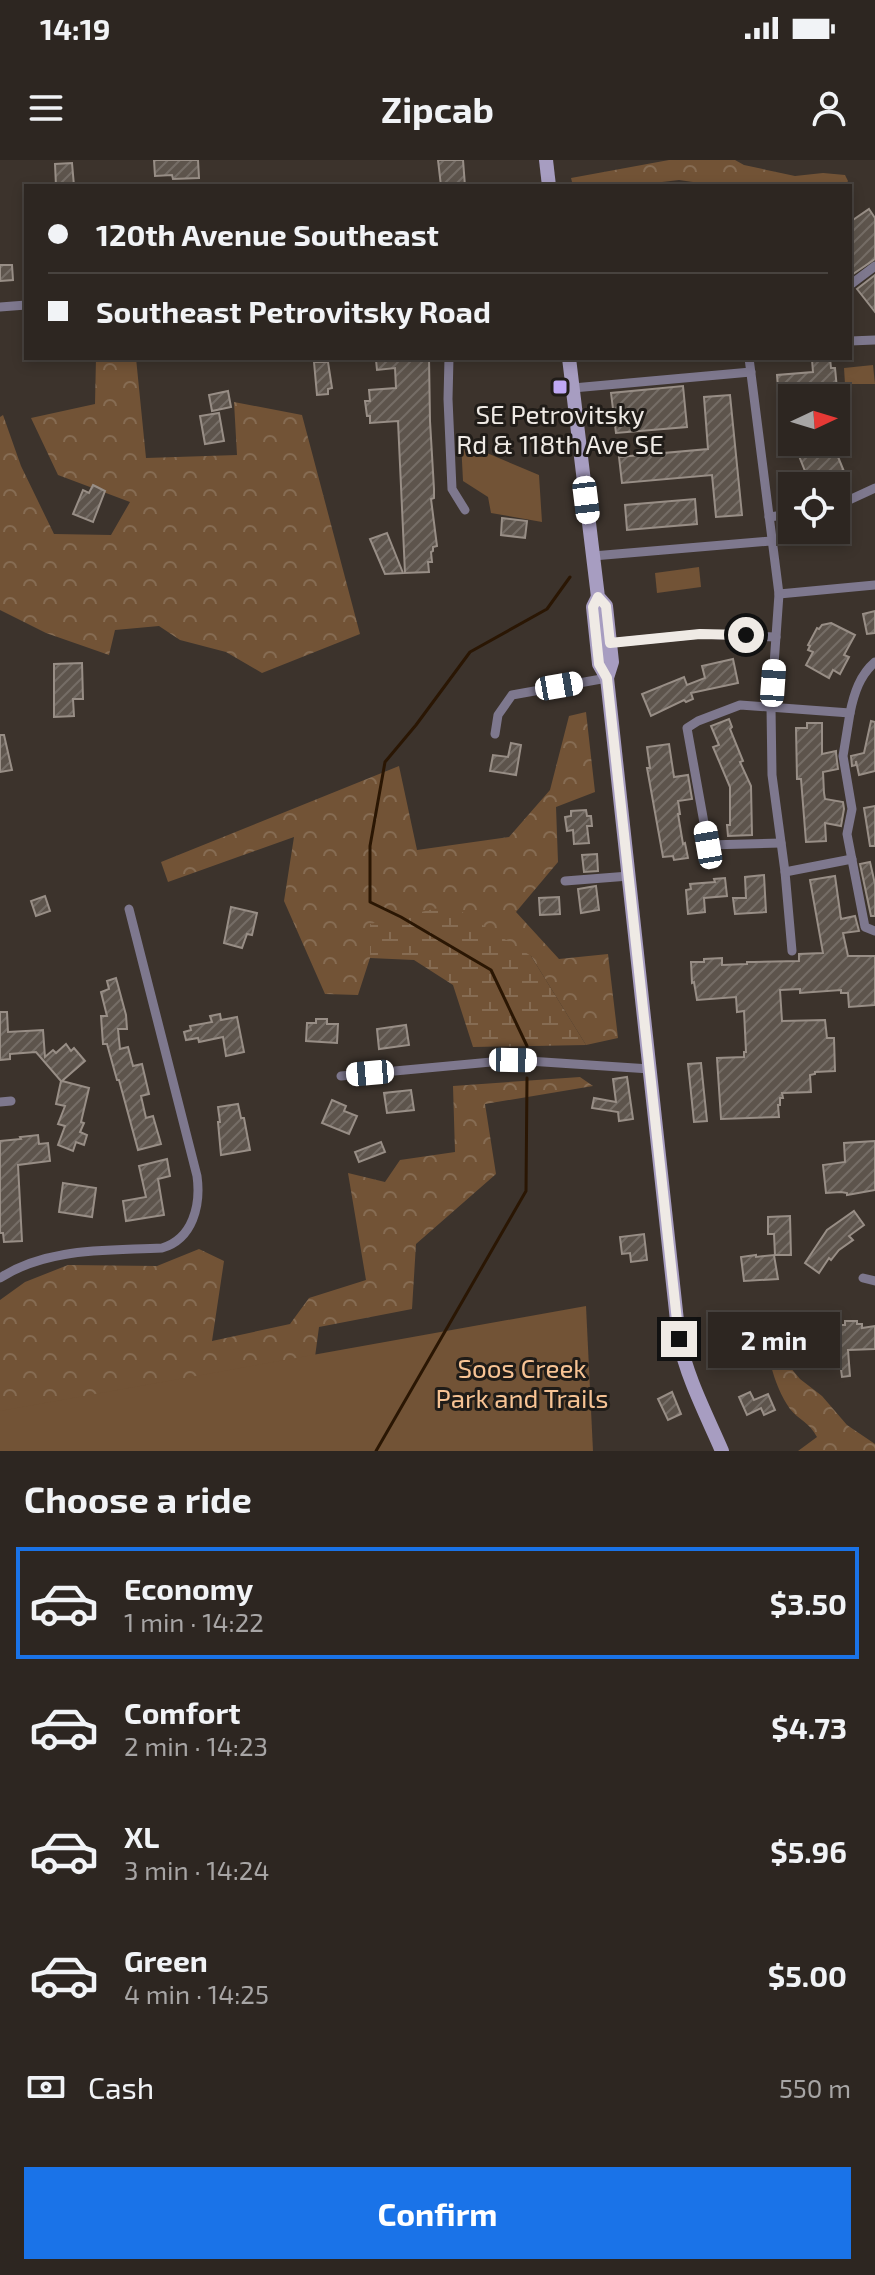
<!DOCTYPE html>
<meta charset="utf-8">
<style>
body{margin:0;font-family:"Exo 2",sans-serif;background:#39322e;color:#f1f3f6;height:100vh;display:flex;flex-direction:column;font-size:30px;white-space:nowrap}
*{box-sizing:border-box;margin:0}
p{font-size:26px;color:#a7a5a5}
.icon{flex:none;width:44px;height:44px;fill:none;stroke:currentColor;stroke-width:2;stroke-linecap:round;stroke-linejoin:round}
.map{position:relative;height:1291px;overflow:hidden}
.details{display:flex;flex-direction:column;background:#2d2621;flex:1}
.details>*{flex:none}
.hud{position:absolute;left:24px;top:24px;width:828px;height:176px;border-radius:0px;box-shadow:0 4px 12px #0003,0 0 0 2px #48433f;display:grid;align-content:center;height:176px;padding:0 24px;background:#2d2621}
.needle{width:52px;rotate:86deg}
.buttons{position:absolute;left:778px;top:224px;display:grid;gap:16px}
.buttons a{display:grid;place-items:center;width:72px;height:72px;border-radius:0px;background:#2d2621;box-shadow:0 4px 12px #0003,0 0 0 2px #48433f;font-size:40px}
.end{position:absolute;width:36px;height:36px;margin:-18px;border:10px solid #efeae5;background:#111;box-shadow:0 0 0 4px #111}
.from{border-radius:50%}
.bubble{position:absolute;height:56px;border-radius:0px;background:#2d2621;box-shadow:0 4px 12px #0003,0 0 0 2px #48433f;font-size:26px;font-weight:700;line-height:56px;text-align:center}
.car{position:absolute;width:24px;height:48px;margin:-24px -12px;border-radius:10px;box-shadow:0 0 6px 2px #0007;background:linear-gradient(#fff 24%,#345 0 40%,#fff 0 76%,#345 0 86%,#fff 0)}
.hud b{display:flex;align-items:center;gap:28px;height:76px;font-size:30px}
.hud b+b{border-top:2px solid #48433f}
.hud i{width:20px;height:20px;background:#f1f3f6}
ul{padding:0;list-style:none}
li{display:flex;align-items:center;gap:24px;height:112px;margin:0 16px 12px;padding:0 8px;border:4px solid transparent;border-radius:0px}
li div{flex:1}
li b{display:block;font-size:30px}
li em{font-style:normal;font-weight:700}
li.on{border-color:#1a73e8}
li>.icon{width:72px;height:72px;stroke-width:1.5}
h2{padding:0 24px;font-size:36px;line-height:96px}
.pay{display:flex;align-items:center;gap:20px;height:88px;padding:0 24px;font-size:30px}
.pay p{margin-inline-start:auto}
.cta{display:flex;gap:16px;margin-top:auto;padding:16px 24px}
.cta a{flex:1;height:92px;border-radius:0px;background:#1a73e8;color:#fff;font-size:32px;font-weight:700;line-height:92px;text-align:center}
.status{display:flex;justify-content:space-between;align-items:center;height:56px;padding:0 40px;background:#2d2621;direction:ltr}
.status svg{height:22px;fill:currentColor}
header{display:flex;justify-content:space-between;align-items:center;height:104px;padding:0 24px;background:#2d2621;font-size:36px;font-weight:700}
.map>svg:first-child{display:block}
.forest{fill:url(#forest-crowns)}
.wetland{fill:url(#wetland-marsh)}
.park{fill:#725336}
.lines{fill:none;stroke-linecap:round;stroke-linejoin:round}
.stream{stroke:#2a1603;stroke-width:3}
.building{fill:url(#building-hatch);stroke:#988e86;stroke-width:2}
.minor{stroke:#7e788e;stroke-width:9}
.secondary{stroke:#a79dc1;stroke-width:14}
.route{stroke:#efeae5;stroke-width:10}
.poi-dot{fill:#bfa8f4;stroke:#201c18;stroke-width:3}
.labels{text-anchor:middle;stroke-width:6;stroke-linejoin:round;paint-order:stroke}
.poi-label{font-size:26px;fill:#efeae5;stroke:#201c18}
.park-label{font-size:26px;fill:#f7c394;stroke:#201c18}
</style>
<div class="status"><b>14:19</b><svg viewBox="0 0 49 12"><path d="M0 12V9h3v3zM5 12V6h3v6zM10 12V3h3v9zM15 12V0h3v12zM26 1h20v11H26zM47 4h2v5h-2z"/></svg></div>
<header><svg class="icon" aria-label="menu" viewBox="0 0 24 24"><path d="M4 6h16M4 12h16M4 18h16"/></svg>Zipcab<svg class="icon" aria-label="person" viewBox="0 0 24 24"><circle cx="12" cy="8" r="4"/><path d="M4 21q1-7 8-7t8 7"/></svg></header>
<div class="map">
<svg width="875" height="1291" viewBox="0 0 875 1291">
<defs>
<pattern id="forest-crowns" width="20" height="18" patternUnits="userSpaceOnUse" patternTransform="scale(2)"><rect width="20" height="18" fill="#725336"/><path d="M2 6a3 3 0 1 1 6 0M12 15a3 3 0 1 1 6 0" fill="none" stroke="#866c53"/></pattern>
<pattern id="wetland-marsh" width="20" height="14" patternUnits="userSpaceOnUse" patternTransform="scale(2)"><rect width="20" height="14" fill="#725336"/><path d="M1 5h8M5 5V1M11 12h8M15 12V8" fill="none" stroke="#866c53"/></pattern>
<pattern id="building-hatch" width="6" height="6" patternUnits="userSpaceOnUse" patternTransform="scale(2)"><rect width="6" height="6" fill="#5d544c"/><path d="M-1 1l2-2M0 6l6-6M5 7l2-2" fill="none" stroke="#756d66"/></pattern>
</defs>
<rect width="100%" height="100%" fill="#3c332c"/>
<g class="forest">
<polygon points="669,0 735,0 744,5 795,16 823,13 845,15 848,21 845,26 721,26 679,20 628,26 573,26 571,18"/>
<polygon points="96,198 136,198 146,298 237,295 234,242 302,255 360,474 262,513 226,492 180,480 159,466 115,470 109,495 46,473 0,450 0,257 3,255 21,306 54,374 111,375 130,342 58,315 31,258 95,244"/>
<polygon points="586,552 595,632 556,647 558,702 516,752 559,799 608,794 618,878 586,885 531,796 370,764 370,798 358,835 325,834 284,741 294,677 168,722 161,702 399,606 417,690 509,677 550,630 569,556"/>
<polygon points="580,917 593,926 485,944 496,1014 416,1084 412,1149 319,1167 309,1242 0,1291 0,1140 25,1122 68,1105 157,1106 199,1089 224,1101 212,1181 290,1164 309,1138 366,1120 348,1013 385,1022 400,1000 455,992 453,926"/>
<path d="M784,1200L800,1219L822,1236L847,1265L875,1284V1291H798L817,1277C809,1262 799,1260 790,1249C781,1236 775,1221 771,1206Z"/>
</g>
<polygon class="wetland" points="451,745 531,796 586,885 473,887 453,825 414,800 370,798 370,764"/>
<g class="park">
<polygon points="873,205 875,224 845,224 844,208"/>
<polygon points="461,282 539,315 542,362 491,353 488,337 463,321"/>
<polygon points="699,407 701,427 657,433 655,413"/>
<polygon points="586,1146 593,1291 0,1291 0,1251"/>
</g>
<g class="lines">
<g class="stream">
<polyline points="833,26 836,24"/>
<polyline points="527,886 491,810 401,757 370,742 370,686 385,602 416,565 470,492 547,449 570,417"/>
<polyline points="376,1291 526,1031 527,918"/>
</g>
</g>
<g class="building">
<polygon points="154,0 198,0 199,18 173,19 172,15 155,16"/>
<polygon points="438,0 463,0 465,26 441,26"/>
<polygon points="72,3 74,26 56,26 55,4"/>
<polygon points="869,49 875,58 875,99 850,116 850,62"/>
<polygon points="0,105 12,105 13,120 0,121"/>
<polygon points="875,115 875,152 857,129"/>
<polygon points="395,198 429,198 430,261 434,329 434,338 431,339 437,386 433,387 433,391 431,392 432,402 428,402 429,412 405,413 398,261 370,263 370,256 367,256 365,241 370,241 369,230 396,228 395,208 377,210 376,200"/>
<polygon points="830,198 831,208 835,208 837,229 834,229 835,238 792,238 792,282 832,282 845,314 826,321 826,323 811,326 797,291 783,292 777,215 813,212 812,200"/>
<polygon points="314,202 328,202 332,228 328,229 328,234 317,235"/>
<polygon points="683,226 687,267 616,273 611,233"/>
<polygon points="228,231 231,247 212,251 209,235"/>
<polygon points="730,235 742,355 716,357 712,315 622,323 619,297 708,289 704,237"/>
<polygon points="219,253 224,281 205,284 200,256"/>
<polygon points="93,325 105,331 93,362 73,354 83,330 89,333"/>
<polygon points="695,339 697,364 627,370 625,345"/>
<polygon points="502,358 527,361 525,378 501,375"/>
<polygon points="387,373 403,413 385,414 370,379"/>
<polygon points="875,451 875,473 867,474 863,454"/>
<polygon points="831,463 855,475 844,495 849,497 840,514 833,510 829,518 806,505 813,492 808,490 810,486 808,485 817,468 819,469 822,465"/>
<polygon points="733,499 738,523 691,533 693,539 686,542 684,540 651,556 642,534 684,517 687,525 705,518 702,506"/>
<polygon points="82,503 83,539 73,539 74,556 54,557 54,504"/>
<polygon points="729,559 732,567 730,569 743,601 740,602 751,626 752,675 728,676 727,665 730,665 730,627 713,587 719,585 711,566"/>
<polygon points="871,561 875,562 875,611 859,615 856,601 856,605 852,606 851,596 864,593"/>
<polygon points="807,563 822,563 822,594 836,591 836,593 838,609 823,612 824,633 825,639 843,642 844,649 841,666 825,663 826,681 806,682 801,619 797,619 796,568 807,568"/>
<polygon points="0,575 4,575 12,610 0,612"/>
<polygon points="511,583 521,585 516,615 490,611 493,595 508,597"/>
<polygon points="669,584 674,617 688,615 692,639 678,641 680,654 678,654 683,684 685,683 688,698 674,700 673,696 663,697 647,608 650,608 647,587"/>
<polygon points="875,646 875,686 870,686 864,648"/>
<polygon points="586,650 587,656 591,656 592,666 587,666 589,683 574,684 573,670 567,671 565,657 571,656 571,651"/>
<polygon points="597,694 598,711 584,712 582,695"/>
<polygon points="870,702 875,724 875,756 871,756 860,704"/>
<polygon points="764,715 766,752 735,754 733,738 746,738 745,717"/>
<polygon points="835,716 841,759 855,756 859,771 843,773 848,796 875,796 875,845 849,847 848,833 841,833 841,830 800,833 800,829 780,830 782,861 825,860 827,878 834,878 835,911 815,912 815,914 810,915 811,932 782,933 783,938 780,938 780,945 778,945 779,957 721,959 717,898 744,897 744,892 746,892 744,851 737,852 736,837 697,840 694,822 692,823 691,802 704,802 704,799 722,798 722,805 747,804 747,802 754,802 799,801 799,794 823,793 810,720"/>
<polygon points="725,718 727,736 704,738 705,752 688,754 686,730 691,729 690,724 715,722 714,719"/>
<polygon points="596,726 599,750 581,753 578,729"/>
<polygon points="45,736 50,751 36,756 31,741"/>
<polygon points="559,737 560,754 540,755 539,738"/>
<polygon points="231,747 257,753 252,775 247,774 242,788 224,783"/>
<polygon points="116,818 126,855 127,869 118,869 120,889 128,887 133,906 142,904 149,934 141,936 146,958 153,956 161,984 138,990 119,920 117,920 107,884 103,884 101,856 107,856 101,832 109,829 107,821"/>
<polygon points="0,852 7,852 8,872 43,870 45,897 53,890 56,893 66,884 71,891 74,888 85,901 62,921 89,928 81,962 84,963 80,972 87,975 84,985 76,982 73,991 58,985 65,966 58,964 65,946 56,944 61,921 36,892 10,894 10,899 0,900"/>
<polygon points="220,854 221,860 237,857 244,892 226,896 223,877 199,882 198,878 186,880 184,872 191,870 190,866 212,862 210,856"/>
<polygon points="316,859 327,859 327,864 338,864 337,883 306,881 307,863 316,863"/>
<polygon points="406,865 409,885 379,889 377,869"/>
<polygon points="701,903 707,961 694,962 688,904"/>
<polygon points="627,917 633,959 619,961 618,952 592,948 594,938 616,942 613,919"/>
<polygon points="411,930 414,950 387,953 384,933"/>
<polygon points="332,940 346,946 344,951 357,956 349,974 322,963"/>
<polygon points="238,944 241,958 244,958 250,990 221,995 218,962 220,962 218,947"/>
<polygon points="38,975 39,984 48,983 50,1001 18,1005 22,1081 4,1082 3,1073 0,1073 0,981 21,979 20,977"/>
<polygon points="875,981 875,1030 847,1035 847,1033 841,1032 826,1033 823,1005 845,1002 844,983"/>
<polygon points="381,982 385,992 359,1002 355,992"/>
<polygon points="167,999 170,1016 158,1019 164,1055 126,1061 123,1041 146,1037 139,1006"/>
<polygon points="63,1023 96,1028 92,1057 59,1052"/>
<polygon points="854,1051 864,1065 849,1076 853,1080 839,1090 831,1100 829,1098 819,1113 805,1103 827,1070"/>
<polygon points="790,1056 791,1095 775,1095 774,1074 768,1074 768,1057"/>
<polygon points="644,1074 647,1100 631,1102 630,1093 622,1094 620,1077"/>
<polygon points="756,1095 756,1097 774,1095 778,1119 744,1121 741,1097"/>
<polygon points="845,1161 857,1161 857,1164 862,1164 862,1168 875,1166 875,1189 848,1190 850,1216 842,1217 840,1202 817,1203 816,1178 821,1178 821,1172 841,1171 840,1165 845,1165"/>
<polygon points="718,1176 730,1194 719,1201 708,1183"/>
<polygon points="672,1232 681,1254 668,1260 658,1239"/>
<polygon points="750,1232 754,1240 768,1234 775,1250 764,1255 761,1248 747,1255 739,1237"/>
</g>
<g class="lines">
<g class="minor">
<polyline points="850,125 875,106"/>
<polyline points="0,147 26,145"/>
<polyline points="850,181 875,180"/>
<polyline points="449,198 448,239 452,329 465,350"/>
<polyline points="749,198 779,434 771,547 772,615 785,712 792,791"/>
<polyline points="573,228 751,212"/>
<polyline points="836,346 875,328"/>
<polyline points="769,357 792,354"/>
<polyline points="593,396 771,381"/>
<polyline points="779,434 875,425"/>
<polyline points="610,483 700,474 776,477"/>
<polyline points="850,553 843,596 852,649 847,674 865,767 875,771"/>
<polyline points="495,574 498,555 512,535 607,518"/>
<path d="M781,683L708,685L687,568L698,561L740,545L850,553C854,533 860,515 875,502"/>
<polyline points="785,712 852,699"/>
<polyline points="565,721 629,716"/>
<polyline points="341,916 513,900 650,909"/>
<polyline points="0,942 11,941"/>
<path d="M0,1118C48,1087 107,1091 162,1088C193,1079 201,1045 197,1016L129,749"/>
<polyline points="863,1118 875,1121"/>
</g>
<g class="secondary">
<polyline points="546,0 549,26"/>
<path d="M569,198L598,437L606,446L612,502L607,518L679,1179C687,1218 706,1254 722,1291"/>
<polyline points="598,437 593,447 599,504 607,518"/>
</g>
</g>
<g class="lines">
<polyline class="route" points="679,1179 607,518 599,504 593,447 598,437 606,446 610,483 700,474 746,475"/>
</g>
<rect class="poi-dot" x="552" y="219" width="16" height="16" rx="4"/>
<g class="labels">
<g class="poi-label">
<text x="560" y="264">SE Petrovitsky<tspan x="560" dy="30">Rd &amp; 118th Ave SE</tspan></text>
</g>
<g class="park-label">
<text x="522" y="1218">Soos Creek<tspan x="522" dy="30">Park and Trails</tspan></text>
</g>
</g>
</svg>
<div class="buttons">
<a><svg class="needle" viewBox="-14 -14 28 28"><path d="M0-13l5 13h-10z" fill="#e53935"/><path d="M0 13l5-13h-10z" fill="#a7a5a5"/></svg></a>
<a><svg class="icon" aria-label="locate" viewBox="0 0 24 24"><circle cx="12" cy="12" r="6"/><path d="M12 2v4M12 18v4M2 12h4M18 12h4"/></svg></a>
</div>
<i class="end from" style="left:746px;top:475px"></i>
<i class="end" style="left:679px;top:1179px"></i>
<div class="bubble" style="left:708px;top:1152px;width:132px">2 min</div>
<i class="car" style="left:586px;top:340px;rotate:173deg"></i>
<i class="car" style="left:773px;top:523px;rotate:4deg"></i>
<i class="car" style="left:559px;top:526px;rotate:80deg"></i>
<i class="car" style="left:708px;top:685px;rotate:350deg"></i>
<i class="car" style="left:513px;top:900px;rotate:91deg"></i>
<i class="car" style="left:370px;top:913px;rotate:265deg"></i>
<div class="hud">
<b><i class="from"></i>120th Avenue Southeast</b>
<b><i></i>Southeast Petrovitsky Road</b>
</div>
</div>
<section class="details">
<h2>Choose a ride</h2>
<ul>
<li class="on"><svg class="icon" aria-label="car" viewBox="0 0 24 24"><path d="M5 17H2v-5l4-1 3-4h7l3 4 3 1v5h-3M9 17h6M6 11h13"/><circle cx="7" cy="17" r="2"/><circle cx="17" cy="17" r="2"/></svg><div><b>Economy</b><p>1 min · 14:22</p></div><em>$3.50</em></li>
<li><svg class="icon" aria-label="car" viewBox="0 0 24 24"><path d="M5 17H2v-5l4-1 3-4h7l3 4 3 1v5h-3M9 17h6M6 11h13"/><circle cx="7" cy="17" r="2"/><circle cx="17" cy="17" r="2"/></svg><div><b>Comfort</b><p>2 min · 14:23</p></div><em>$4.73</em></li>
<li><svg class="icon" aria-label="car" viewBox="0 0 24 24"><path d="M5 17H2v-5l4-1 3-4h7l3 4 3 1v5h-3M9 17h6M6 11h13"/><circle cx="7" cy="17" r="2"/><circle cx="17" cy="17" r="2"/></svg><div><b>XL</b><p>3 min · 14:24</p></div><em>$5.96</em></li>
<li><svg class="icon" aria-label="car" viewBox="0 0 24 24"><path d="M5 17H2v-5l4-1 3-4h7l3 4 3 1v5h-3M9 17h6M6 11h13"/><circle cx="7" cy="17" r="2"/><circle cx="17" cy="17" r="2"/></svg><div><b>Green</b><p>4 min · 14:25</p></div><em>$5.00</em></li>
</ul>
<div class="pay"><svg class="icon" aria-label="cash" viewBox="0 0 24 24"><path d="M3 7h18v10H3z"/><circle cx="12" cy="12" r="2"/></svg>Cash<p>550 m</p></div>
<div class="cta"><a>Confirm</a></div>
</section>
